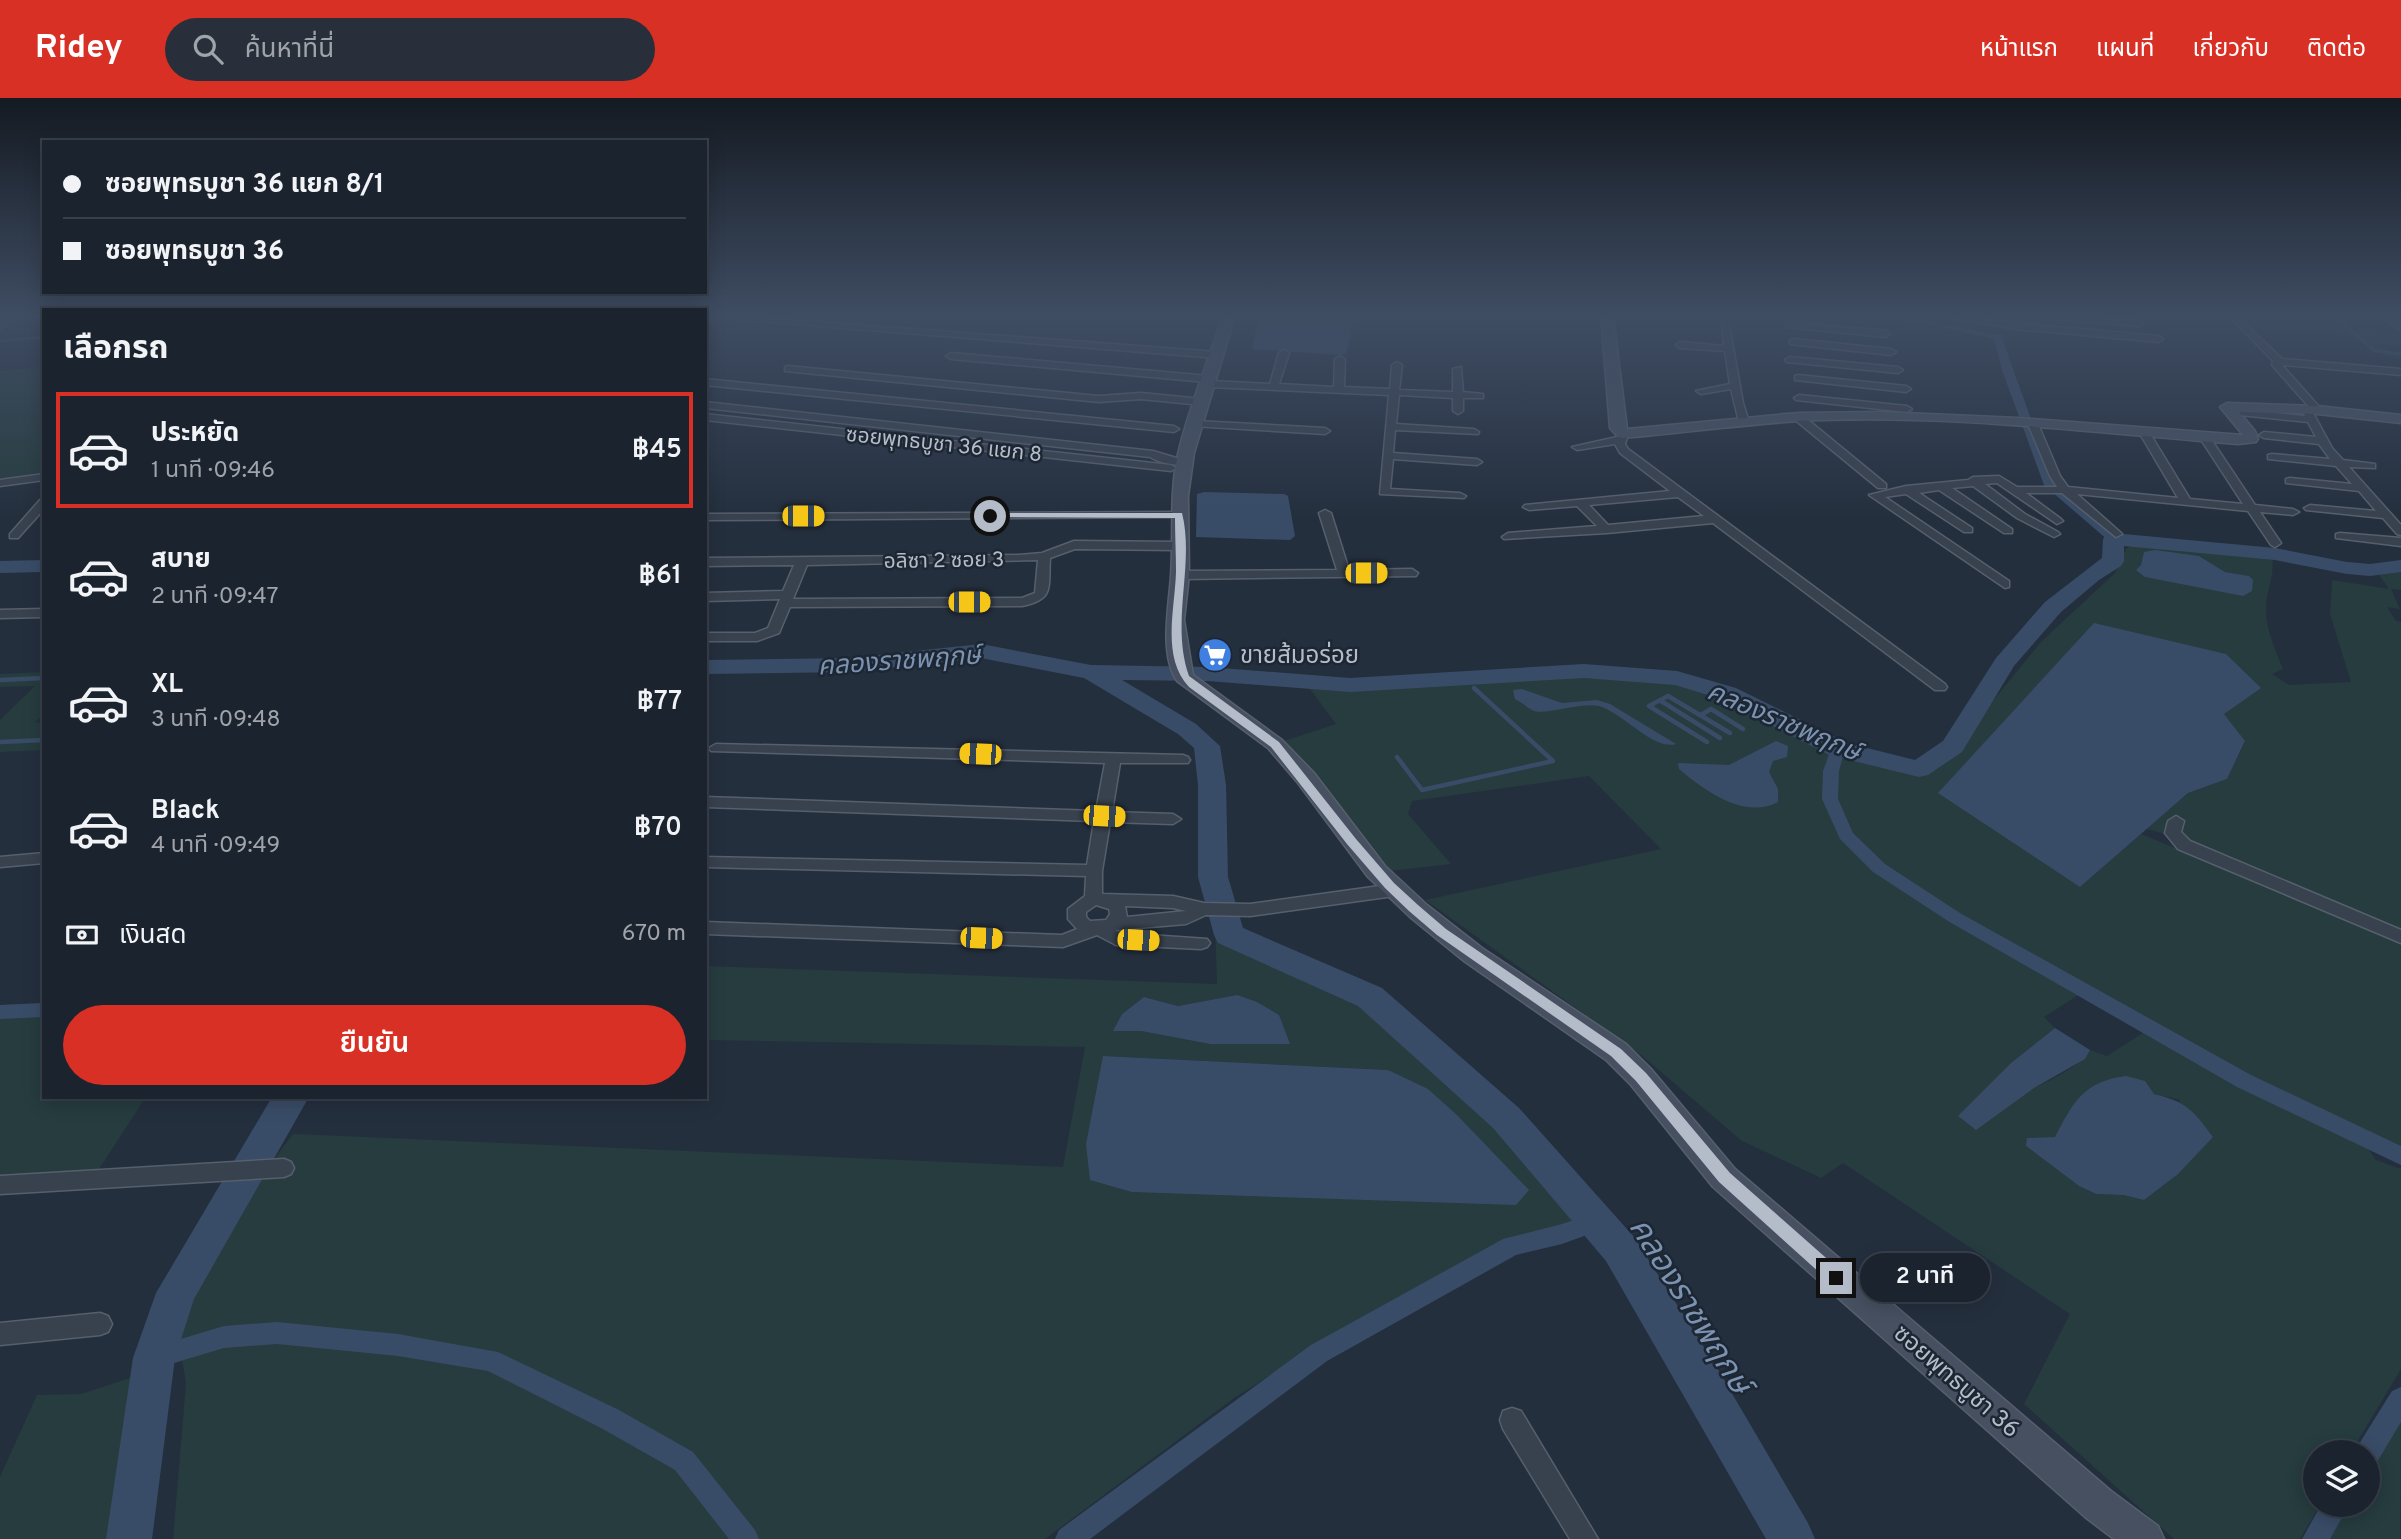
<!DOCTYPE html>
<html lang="th">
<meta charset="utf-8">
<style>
body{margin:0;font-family:Overpass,"Noto Sans Thai",sans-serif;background:#282f3a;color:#f1f3f6;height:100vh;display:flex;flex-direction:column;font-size:26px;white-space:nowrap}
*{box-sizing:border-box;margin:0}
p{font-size:23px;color:#a0a4aa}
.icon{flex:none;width:38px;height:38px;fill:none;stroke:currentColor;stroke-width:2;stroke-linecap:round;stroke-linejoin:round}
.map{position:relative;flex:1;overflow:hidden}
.details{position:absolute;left:42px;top:210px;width:665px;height:791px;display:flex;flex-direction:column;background:#1b232e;border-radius:0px;box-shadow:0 4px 18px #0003,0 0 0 2px #39404a}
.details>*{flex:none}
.hud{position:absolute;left:42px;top:42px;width:665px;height:154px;border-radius:0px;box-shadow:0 4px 18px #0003,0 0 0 2px #39404a;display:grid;align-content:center;height:154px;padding:0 21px;background:#1b232e}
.buttons{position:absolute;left:2303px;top:1342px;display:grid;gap:14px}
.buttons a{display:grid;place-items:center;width:77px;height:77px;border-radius:50%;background:#1b232e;box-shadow:0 4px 18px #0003,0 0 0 2px #39404a;font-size:35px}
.end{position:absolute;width:32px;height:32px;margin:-16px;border:9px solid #b4bcc9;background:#111;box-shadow:0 0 0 4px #111}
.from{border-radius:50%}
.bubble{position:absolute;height:49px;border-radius:24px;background:#1b232e;box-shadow:0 4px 18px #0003,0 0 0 2px #39404a;font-size:23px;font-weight:600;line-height:49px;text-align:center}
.car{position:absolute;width:21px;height:42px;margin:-21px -10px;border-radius:9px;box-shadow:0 0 5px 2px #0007;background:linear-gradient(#f5c518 24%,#345 0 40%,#f5c518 0 76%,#345 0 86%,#f5c518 0)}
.hud b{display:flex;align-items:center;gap:24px;height:66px;font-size:26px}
.hud b+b{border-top:2px solid #39404a}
.hud i{width:18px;height:18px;background:#f1f3f6}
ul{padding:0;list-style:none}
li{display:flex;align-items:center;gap:21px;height:116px;margin:0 14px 10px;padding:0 7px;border:4px solid transparent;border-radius:0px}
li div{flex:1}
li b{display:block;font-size:26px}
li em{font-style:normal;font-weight:600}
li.on{border-color:#d93025}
li>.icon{width:63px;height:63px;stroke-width:1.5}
h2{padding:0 21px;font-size:32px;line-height:84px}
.pay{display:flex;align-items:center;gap:18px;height:77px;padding:0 21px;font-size:26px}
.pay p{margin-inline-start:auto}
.cta{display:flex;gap:14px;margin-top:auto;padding:14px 21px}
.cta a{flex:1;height:80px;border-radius:42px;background:#d93025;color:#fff;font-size:28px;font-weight:600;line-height:80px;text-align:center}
header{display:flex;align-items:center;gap:42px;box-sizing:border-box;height:98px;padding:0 35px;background:#d93025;color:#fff}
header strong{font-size:33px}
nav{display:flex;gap:38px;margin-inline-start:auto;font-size:24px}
.search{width:490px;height:63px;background:#282f3a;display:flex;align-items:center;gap:18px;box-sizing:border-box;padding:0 24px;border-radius:38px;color:#a0a4aa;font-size:26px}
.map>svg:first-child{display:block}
.green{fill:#263c3f;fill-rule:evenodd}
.water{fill:#394c67}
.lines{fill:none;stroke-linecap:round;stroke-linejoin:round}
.stream-far1{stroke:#394c67;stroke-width:2.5}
.stream{stroke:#394c67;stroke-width:4.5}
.canal{fill:#394c67;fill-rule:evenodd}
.river{fill:#394c67;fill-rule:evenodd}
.street-casing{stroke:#565f6c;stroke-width:3}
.secondary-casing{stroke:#565f6c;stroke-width:3}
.street{fill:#38414e;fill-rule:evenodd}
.secondary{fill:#465061;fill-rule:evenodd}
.route{fill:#b4bcc9}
.labels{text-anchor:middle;stroke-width:5;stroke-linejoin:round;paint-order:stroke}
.far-street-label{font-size:21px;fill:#b4bcc9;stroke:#1d2633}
.poi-label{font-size:24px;fill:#b4bcc9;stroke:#1d2633;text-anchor:start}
.street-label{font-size:24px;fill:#b4bcc9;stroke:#1d2633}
.water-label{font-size:26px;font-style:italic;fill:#7c92b1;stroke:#1d2633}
.near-water-label{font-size:32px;font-style:italic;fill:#7c92b1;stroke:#1d2633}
</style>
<header>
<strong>Ridey</strong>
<div class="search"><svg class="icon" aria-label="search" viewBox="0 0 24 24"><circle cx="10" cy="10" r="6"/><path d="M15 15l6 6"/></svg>ค้นหาที่นี่</div>
<nav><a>หน้าแรก</a><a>แผนที่</a><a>เกี่ยวกับ</a><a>ติดต่อ</a></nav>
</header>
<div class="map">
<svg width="2401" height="1441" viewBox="0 0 2401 1441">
<rect width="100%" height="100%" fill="#242f3e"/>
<g class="green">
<path d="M2241,220L2401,236V248L2374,246C2381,252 2393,252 2401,255V261L2372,254L2354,237L2251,229Z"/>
<polygon points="44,269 44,379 0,384 0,273"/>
<path d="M2134,446L2272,460C2275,478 2266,493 2266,511C2266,532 2275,551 2283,571L2272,576L2289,587L2351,584L2330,516L2332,482L2389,491L2378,475L2401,472V492L2391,491L2400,511L2387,509L2396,523L2401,524V833L2196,744L2146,731L2188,695L2227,681L2245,644L2224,616L2226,556L2080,789L2141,736L2401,843V1059L2364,1045L2376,1062L2401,1071V1271L2351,1354H2315V1407H2320L2300,1441H2174L2024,1306L2070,1216L1843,1065L1821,1080L1742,1043L1640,956L1425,802L1661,751L1589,678L1412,703L1408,716L1451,766L1389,773L1284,643L1336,626L1307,587L1471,585L1558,579L1662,582L1694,591L1818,645L1825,656L1913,675L1937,671L2041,544L2115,475L2126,451ZM2144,454L2199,458L2225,474L2249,478L2243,498L2141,467ZM2080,896L2146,933L2107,958L2090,952C2074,980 1990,1007 1958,1019L2011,965L2055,930L2044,919ZM2144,983L2154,996L2180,1002L2144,1102L2123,1097L2096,1096L2079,1088L2026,1048L2028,1040L2055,1039Z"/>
<polygon points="44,574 44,616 35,624 44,625 44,652 0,654 0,622 35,588 0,589 0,576"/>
<path d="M1215,823L1239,831L1313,879L1355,901L1381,920L1431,963L1585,1118L1462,1167L1373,1213L1234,1300L1045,1441H173L186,1285L179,1244L203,1174L257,1084L293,1036L1063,1069L1085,949L705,942V868L1217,886ZM1237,897L1289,946H1210L1141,933L1114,932L1122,916L1144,899L1178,908ZM1102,958L1388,972L1457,1017L1486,1050Z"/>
<polygon points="44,905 44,999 146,999 97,1074 0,1079 0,907"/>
<path d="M133,1279C130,1320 129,1407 111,1441H0V1379L37,1297L81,1296Z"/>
<polygon points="2401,1321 2400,1441 2329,1441 2349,1407 2368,1407 2368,1376"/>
</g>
<g class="water">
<polygon points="1259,218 1354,218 1346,256 1339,257 1252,251"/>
<polygon points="1204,394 1284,396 1288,398 1295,438 1290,442 1196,439 1197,396"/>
<polygon points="2155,452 2199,458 2225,474 2249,478 2253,482 2252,493 2243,498 2145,479 2136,472 2141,467 2144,454"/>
<polygon points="2094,525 2226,556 2261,590 2224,616 2245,643 2227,681 2188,695 2080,789 1938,695"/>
<path d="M1522,591L1562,605L1597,602L1610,606L1676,646C1654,653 1623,615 1599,608C1582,604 1546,617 1534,613C1528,610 1521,604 1515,601L1513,592Z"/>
<path d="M1776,643L1788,648L1787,659L1773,663L1769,674L1778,691V704C1744,722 1704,692 1679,671L1678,665L1729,667Z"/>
<polygon points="1237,897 1257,904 1279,917 1290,946 1210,946 1141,933 1113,933 1122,916 1144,899 1178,908"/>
<polygon points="2055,930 2090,952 2085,961 2034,990 1976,1032 1958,1018 2011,965"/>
<polygon points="1103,958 1388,972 1428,991 1457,1017 1529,1092 1516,1107 1132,1094 1090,1082 1086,1046"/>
<path d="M2126,978L2145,983L2154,996C2187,1004 2193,1012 2213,1039L2178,1076L2144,1102L2123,1097L2096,1096L2079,1088L2026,1048L2027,1040L2055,1039C2074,1003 2083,984 2126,978Z"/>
</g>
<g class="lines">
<g class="stream-far1">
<polyline points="1790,218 1820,221 1863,218"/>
<polyline points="2334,218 2375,253 2401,256"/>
<polyline points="0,243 44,239"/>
</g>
<g class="stream">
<polyline points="0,582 44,580"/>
<polyline points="1661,603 1720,640"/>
<polyline points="1701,617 1711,611 1743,631"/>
<polyline points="0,644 44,642"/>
<polyline points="1707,644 1649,608 1668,598 1730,635"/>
<polyline points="1397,659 1422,692 1553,663 1474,590"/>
</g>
<g class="canal">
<polygon points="1884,218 1899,218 2001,237 2054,386 2117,439 2117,443 2109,443 2044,387 2002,272 1994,241"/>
<polygon points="1838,647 1845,651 1839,673 1838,701 1853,735 1885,766 1960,815 2251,977 2401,1048 2401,1067 2237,989 1948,823 1873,774 1840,741 1822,701 1823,673 1831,651"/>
<polygon points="44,905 44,919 0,921 0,907"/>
<polygon points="1598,1114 1606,1116 1609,1123 1606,1130 1562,1146 1516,1157 1327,1263 1090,1441 1055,1441 1059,1432 1311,1247 1503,1141 1562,1126"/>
<polygon points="277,1224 398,1236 498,1254 619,1312 693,1354 755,1432 759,1441 729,1441 675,1372 601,1330 488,1273 398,1258 277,1246 224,1250 154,1271 146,1268 142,1260 146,1252 154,1249 224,1228"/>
<polygon points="2401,1289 2401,1324 2377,1364 2368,1367 2368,1354 2356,1354 2359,1346 2392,1293"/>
<polygon points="2321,1407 2349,1407 2330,1441 2302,1441"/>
</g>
<g class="river">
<polygon points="2113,435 2275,450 2347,464 2370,466 2401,462 2401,474 2370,478 2347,476 2275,462 2124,448 2124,463 2121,468 2099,482 2061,514 2014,568 1962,654 1928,677 1919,679 1829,657 1718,600 1675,587 1584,580 1350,594 1208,583 1122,582 1196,626 1220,648 1226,687 1228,779 1243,830 1382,890 1519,1010 1634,1139 1717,1270 1808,1425 1815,1441 1766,1441 1606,1163 1493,1030 1358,908 1218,845 1214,837 1198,779 1198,687 1194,650 1178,636 1084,580 981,560 850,574 705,576 705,562 850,560 981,546 1091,567 1208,569 1350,580 1584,566 1677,573 1736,590 1847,645 1915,662 1943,643 1996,560 2045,504 2102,460 2103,441 2106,437"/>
<polygon points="44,462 44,474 0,475 0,463"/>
<polygon points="272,999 309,999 194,1201 175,1260 152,1441 106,1441 133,1260 156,1195"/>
</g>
<g class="street-casing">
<g id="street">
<polygon points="7,218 15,218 0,232 0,224"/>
<polygon points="740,218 1217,254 1222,257 1217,260 743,222"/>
<polygon points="1945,218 1963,218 2014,225 2159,238 2163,241 2159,244 2014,231"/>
<polygon points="2051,218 2139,222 2143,225 2139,228 2055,221"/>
<polygon points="2229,218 2237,218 2282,261 2401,271 2401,277 2282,267 2322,312 2317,315 2312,313 2332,350 2343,362 2375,366 2375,370 2349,369 2401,427 2401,437 2397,436 2383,420 2306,412 2304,410 2310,407 2376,413 2359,393 2286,385 2286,381 2290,380 2352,386 2336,368 2268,361 2268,357 2272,356 2330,361 2319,346 2264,340 2259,337 2264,334 2316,339 2308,324 2240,317 2238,315 2243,312 2305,318 2302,312 2310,310 2272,267 2273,263"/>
<polygon points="2381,218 2390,218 2401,226 2401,233"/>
<polygon points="1721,219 1728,221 1743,305 1749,324 1744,327 1739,324 1731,291 1701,296 1696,293 1730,286 1725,253 1680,250 1676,247 1680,244 1724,248"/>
<polygon points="1789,224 1886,233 1890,236 1886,239 1786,229 1786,225"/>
<polygon points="1793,241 1891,251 1896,254 1891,257 1790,246 1790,242"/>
<polygon points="1284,252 1289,255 1279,286 1334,289 1335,261 1340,258 1345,261 1344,289 1390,291 1392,267 1397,264 1402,267 1399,292 1453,294 1453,271 1461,269 1463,294 1483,296 1483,300 1463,300 1463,313 1458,316 1453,313 1453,300 1399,297 1396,326 1474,331 1479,334 1478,336 1395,332 1393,355 1477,361 1482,364 1477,367 1393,361 1390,391 1460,395 1466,398 1464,400 1380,396 1389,297 1208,289 1203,286 1206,284 951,261 946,258 951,255 1209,278 1214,281 1211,283 1270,286 1279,255"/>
<polygon points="1790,259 1898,269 1903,272 1898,275 1787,264 1785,262"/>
<polygon points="788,268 1099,298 1141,295 1202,301 1207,304 1202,307 1141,301 1099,304 785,273 785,269"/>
<polygon points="1798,277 1906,288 1911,291 1906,294 1795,282 1795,278"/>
<polygon points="705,281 1174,328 1179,331 1174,334 705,287"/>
<polygon points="1799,297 1907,308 1912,311 1907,314 1796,302 1794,300"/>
<path d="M705,304L1153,353L1190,364C1181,370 1160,365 1150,359L705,310Z"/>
<polygon points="705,316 1171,367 1176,370 1171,373 705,322"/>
<polygon points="1794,317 1802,317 1886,386 1886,390 1878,390 1794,321"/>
<polygon points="1196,323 1325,330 1330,333 1325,336 1192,328 1192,324"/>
<polygon points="2033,323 2038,326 2060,378 2068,389 2178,400 2139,334 2144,331 2149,334 2190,401 2243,406 2200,340 2205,337 2209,338 2255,407 2293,411 2299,414 2293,417 2260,414 2281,445 2275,449 2271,447 2248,413 2077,396 2120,434 2122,436 2116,439 2062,395 2026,395 2061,421 2063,423 2057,426 1997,385 1985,386 2025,416 2058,434 2060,436 2054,439 2017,420 1973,388 1952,390 2012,431 2012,435 2004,435 1939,392 1919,395 1972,430 1972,434 1964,434 1906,396 1885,399 2009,483 2009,489 2005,490 1869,397 1906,388 1968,382 1973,379 1999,378 2017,389 2057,389 2050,378 2028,326"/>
<path d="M1619,334L1628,336L1625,346L1628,351L1945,586L1947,589L1945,592H1935L1713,425L1607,435L1504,441L1502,439L1508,435L1597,428L1577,408L1529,412L1523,409L1525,407L1670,393L1620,355L1615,346L1577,352L1572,349L1617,339ZM1678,399L1704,418L1608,427L1589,407Z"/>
<polygon points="44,376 44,382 0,388 0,382"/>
<polygon points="44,401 44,411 18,440 10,440 10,436 40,402"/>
<polygon points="1325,412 1331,415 1349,472 1412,471 1418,475 1416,478 1180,481 1174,477 1180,473 1337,472 1319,415"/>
<polygon points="1179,414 1185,417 1183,419 705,422 705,416"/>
<polygon points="2340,435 2401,440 2401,448 2336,440 2336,436"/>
<path d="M1074,443L1181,444L1187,448L1181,452L1075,451L1050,460C1048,490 1055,501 1022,508L790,509L779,535L757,543H705V535H755L768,530L780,501L705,503V495L783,493L794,467L705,468V460L1019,457L1042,455ZM1038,462L1035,495L1022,500L793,501L807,467Z"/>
<polygon points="44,511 44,519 0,520 0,512"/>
<path d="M716,646L1183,657L1188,659L1190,662L1188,665H1120L1112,714L1173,716L1181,721L1173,726L1110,724L1102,773V796L1173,798L1204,805L1250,806L1394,786L1402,792L1394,798L1250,818L1206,817L1186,826L1115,832L1120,835L1207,841L1210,845L1207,849L1201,851L1116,847L1097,837L1063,849L705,836V824L1062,837L1077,831L1068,821V811L1085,798L1086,778L705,769V759L1087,767L1094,723L705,709V699L1096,713L1105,665L711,653L709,650ZM1096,807L1109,811L1110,816L1106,822L1090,823L1086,819V814ZM1125,808L1173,810L1186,813L1127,819Z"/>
<polygon points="2176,718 2184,723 2181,734 2190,743 2401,832 2401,845 2178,751 2165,735 2168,723"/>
<polygon points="44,755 44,765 0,769 0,759"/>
<polygon points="284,1061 291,1064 294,1070 291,1076 284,1079 0,1096 0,1078"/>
<polygon points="100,1215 108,1218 112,1226 108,1234 100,1237 0,1247 0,1225"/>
<polygon points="1512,1310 1521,1313 1598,1441 1570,1441 1503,1331 1500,1322 1503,1313"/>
</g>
</g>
<g class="secondary-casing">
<g id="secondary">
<path d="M1223,218H1235L1194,355L1188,398L1189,477L1184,522L1193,577L1282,642L1314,675L1385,768L1427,807L1482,850L1626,946L1651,971L1735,1071L2111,1393L2158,1428L2164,1441H2114L2085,1419L1713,1089L1631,987L1606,962L1464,863L1410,819L1368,779L1298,685L1268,650L1177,583C1159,556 1169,508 1171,478C1174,437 1169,396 1178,356C1189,309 1208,263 1223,218Z"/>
<path d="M1601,218H1613L1627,331L1798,315L1882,314L2018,320L2243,337L2220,309L2227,305L2317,308L2401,317V325L2317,316L2239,314L2255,333L2258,341L2256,344L2238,346C2094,335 1942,315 1798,323C1739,327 1681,335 1623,340L1618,339L1610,330Z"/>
</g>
</g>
<use href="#street" class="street"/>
<use href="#secondary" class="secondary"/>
</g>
<linearGradient id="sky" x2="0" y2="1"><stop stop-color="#141a22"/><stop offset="0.52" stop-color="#3f4d63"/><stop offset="1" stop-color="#3f4d63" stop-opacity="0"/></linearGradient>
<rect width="2401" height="419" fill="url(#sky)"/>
<path class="route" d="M990,415H1182C1195,467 1170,524 1189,578L1279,644L1356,741L1394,785L1418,807L1446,831L1621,951L1646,975L1730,1075L1842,1174L1844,1180L1842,1185L1836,1187L1831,1185L1719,1084L1636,983L1611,958L1437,837L1409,813L1385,790L1347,746L1271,649L1189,589C1161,559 1175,511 1176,474C1176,456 1175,438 1175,420L987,419Z"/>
<defs>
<g id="supermarket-disc" transform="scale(1.75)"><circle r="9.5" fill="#3f7fe0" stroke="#1d2633"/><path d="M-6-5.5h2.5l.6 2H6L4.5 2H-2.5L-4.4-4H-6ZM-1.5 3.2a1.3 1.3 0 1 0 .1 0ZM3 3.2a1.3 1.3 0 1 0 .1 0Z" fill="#fff"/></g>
</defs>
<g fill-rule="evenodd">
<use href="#supermarket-disc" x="1215" y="557"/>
</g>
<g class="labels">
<g class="far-street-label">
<text transform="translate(944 346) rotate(6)" y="7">ซอยพุทธบูชา 36 แยก 8</text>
<text transform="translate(944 462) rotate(-1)" y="7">อลิซา 2 ซอย 3</text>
</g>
<g class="poi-label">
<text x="1240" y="565">ขายส้มอร่อย</text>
</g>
<g class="street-label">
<text transform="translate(1957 1283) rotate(41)" y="8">ซอยพุทธบูชา 36</text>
</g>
<g class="water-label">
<text transform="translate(899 562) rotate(-4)" y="9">คลองราชพฤกษ์</text>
<text transform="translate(1784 623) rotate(23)" y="9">คลองราชพฤกษ์</text>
</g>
<g class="near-water-label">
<text transform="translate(1691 1207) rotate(58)" y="11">คลองราชพฤกษ์</text>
</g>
</g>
</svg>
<div class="buttons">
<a><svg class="icon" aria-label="layers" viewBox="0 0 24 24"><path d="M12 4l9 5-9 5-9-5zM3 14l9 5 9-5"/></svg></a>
</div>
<i class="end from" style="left:990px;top:418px"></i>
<i class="end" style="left:1836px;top:1180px"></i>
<div class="bubble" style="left:1860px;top:1155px;width:130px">2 นาที</div>
<i class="car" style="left:803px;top:418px;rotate:90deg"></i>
<i class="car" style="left:1366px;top:475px;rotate:90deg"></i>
<i class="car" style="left:969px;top:504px;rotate:90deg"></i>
<i class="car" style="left:980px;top:656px;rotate:272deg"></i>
<i class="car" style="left:1104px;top:718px;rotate:93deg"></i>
<i class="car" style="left:981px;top:840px;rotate:92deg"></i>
<i class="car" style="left:1138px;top:842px;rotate:93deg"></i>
<div class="hud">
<b><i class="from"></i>ซอยพุทธบูชา 36 แยก 8/1</b>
<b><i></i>ซอยพุทธบูชา 36</b>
</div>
<section class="details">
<h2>เลือกรถ</h2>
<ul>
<li class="on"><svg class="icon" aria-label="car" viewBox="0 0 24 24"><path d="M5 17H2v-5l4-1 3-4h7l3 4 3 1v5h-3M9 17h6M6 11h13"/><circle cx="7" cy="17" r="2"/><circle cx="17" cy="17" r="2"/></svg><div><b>ประหยัด</b><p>1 นาที · 09:46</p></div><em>฿45</em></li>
<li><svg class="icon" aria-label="car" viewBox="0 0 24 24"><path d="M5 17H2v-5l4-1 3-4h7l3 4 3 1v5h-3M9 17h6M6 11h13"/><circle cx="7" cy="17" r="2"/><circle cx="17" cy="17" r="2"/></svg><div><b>สบาย</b><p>2 นาที · 09:47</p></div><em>฿61</em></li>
<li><svg class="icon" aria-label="car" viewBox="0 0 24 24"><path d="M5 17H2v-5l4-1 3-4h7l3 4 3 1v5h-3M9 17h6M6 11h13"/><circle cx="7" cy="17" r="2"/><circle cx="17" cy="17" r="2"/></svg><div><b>XL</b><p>3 นาที · 09:48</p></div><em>฿77</em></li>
<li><svg class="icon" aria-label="car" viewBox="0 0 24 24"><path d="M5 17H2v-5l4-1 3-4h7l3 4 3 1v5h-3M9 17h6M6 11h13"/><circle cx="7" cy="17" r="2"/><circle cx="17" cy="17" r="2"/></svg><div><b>Black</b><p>4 นาที · 09:49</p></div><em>฿70</em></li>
</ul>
<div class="pay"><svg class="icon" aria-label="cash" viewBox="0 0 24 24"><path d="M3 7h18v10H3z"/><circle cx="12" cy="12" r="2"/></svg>เงินสด<p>670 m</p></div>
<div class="cta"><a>ยืนยัน</a></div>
</section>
</div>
